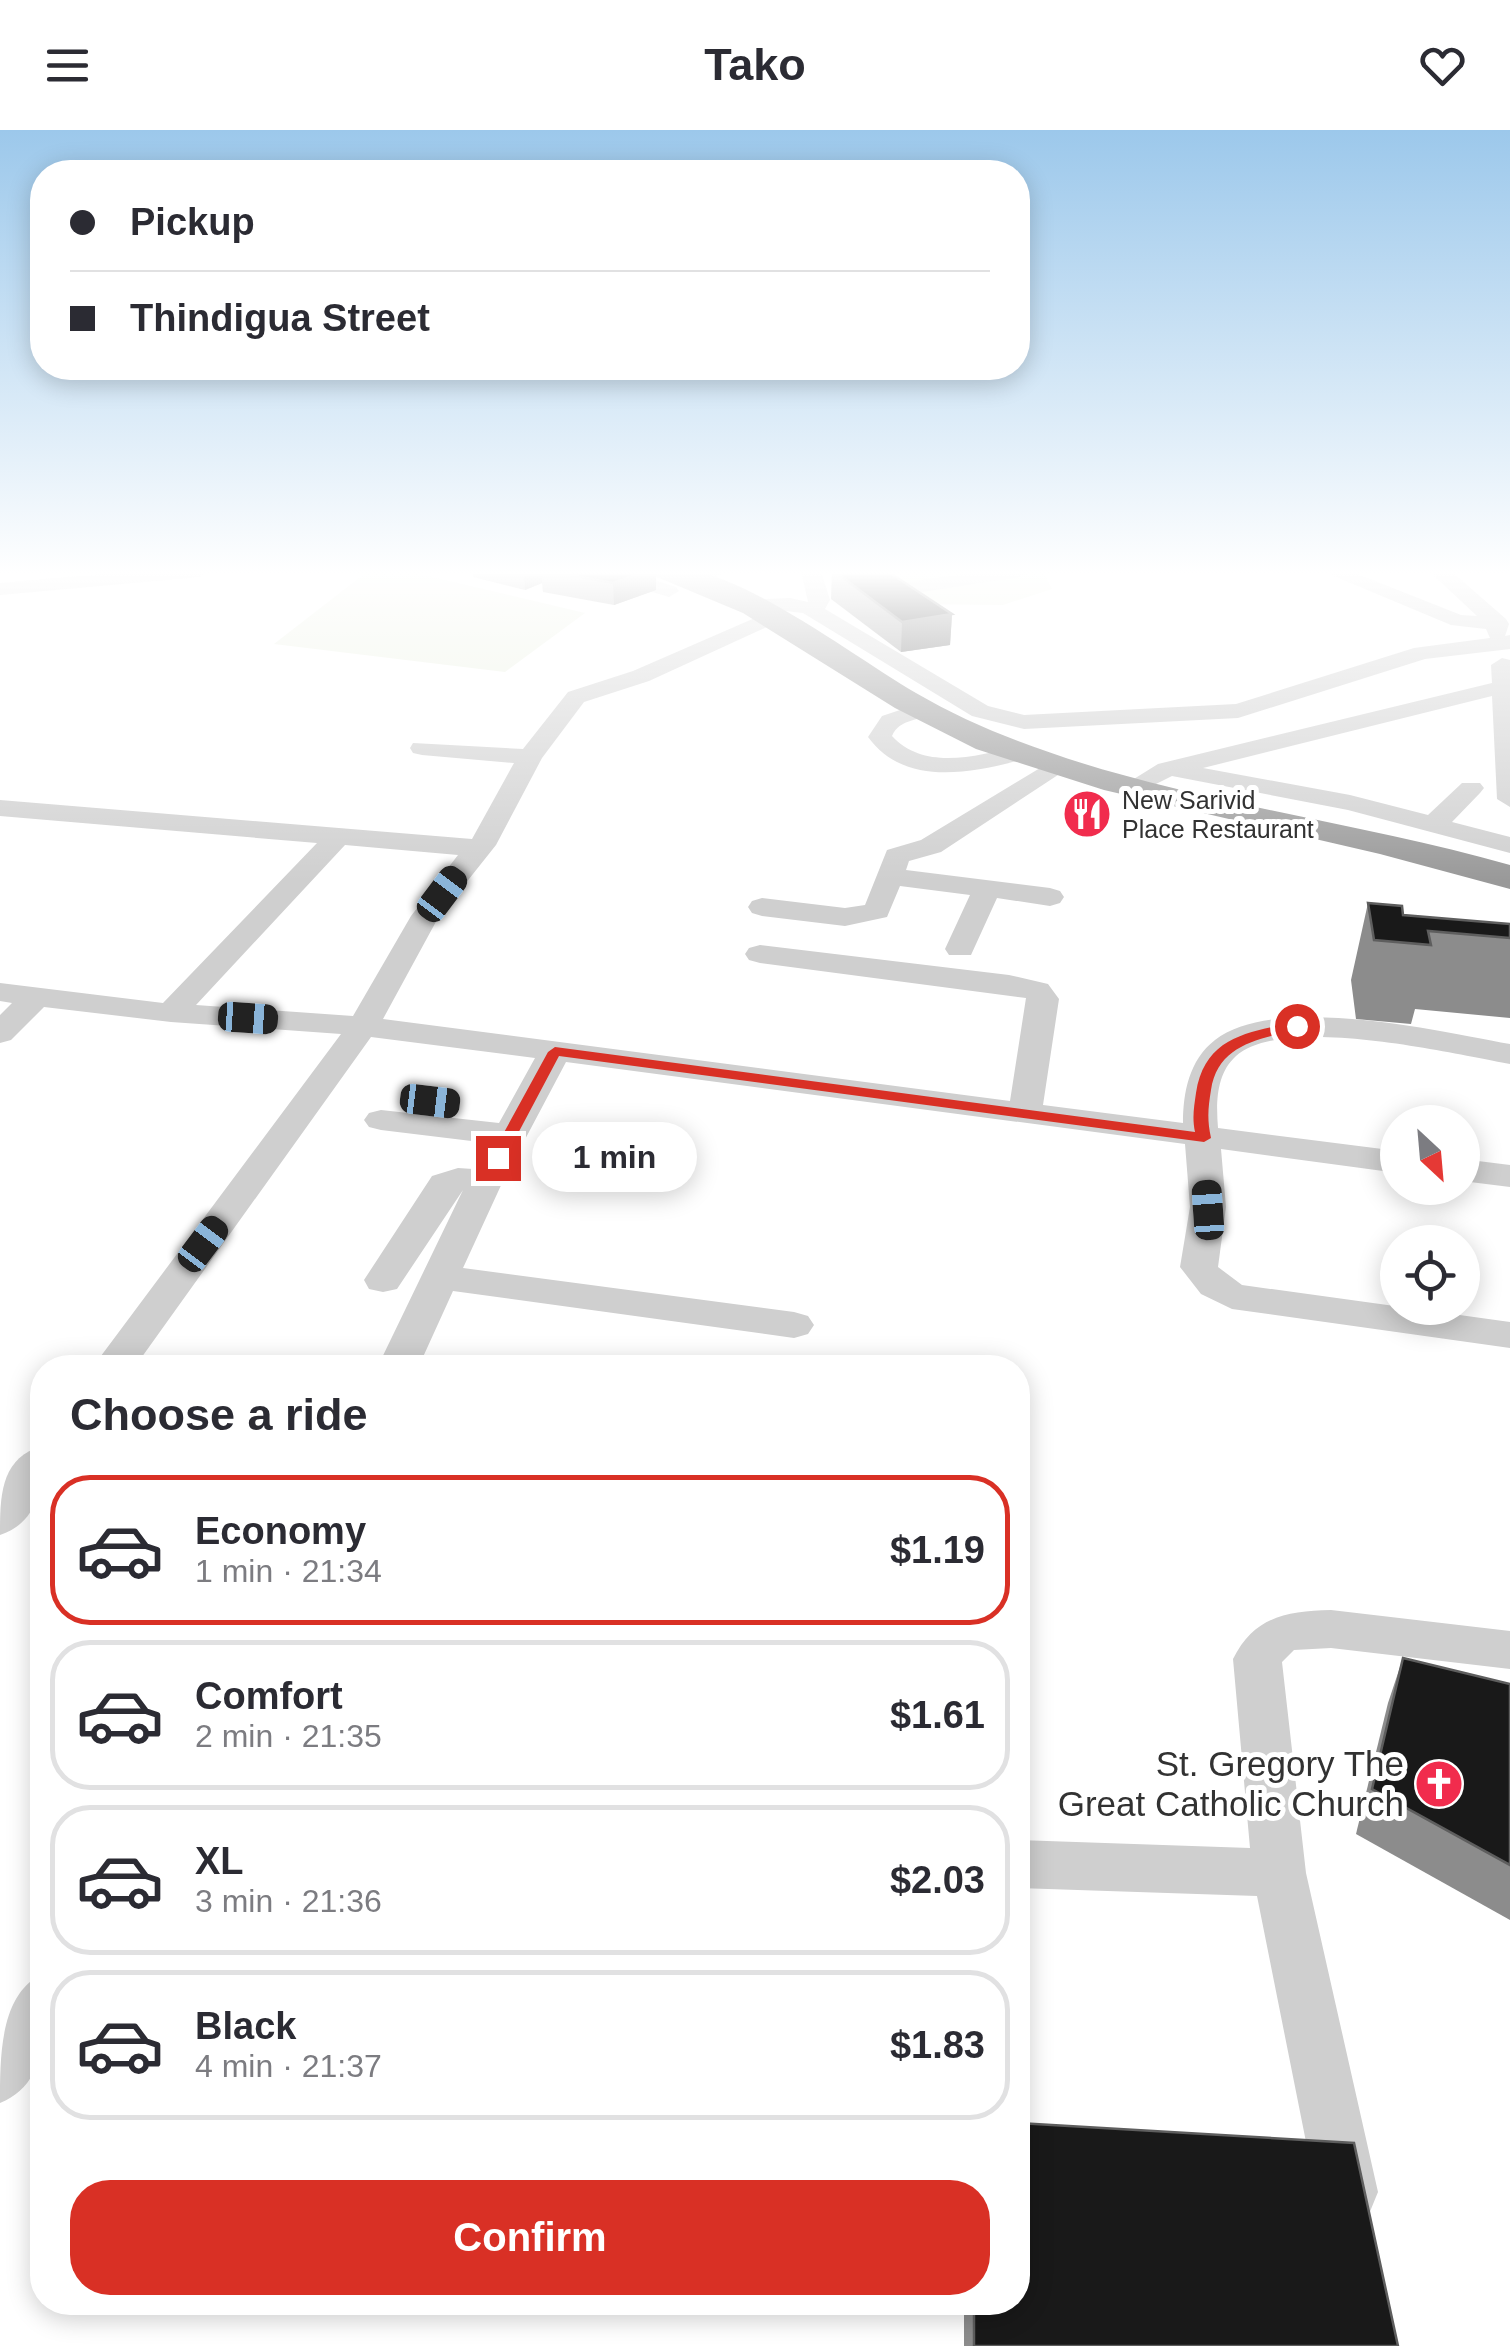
<!DOCTYPE html>
<meta charset="utf-8">
<style>
body{margin:0;font-family:Helvetica,sans-serif;background:#f7f7f7;color:#2b2b33;height:100vh;display:flex;flex-direction:column;font-size:38px;white-space:nowrap}
*{box-sizing:border-box;margin:0}
p{font-size:32px;color:#7c7c81}
.icon{flex:none;width:55px;height:55px;fill:none;stroke:currentColor;stroke-width:2;stroke-linecap:round;stroke-linejoin:round}
.map{position:relative;flex:1;overflow:hidden}
.details{position:absolute;left:30px;top:1225px;width:1000px;height:960px;display:flex;flex-direction:column;background:#fff;border-radius:40px;box-shadow:0 5px 25px #0003}
.details>*{flex:none}
.guide{position:absolute;left:30px;top:30px;width:1000px;height:220px;border-radius:40px;box-shadow:0 5px 25px #0003;display:grid;align-content:center;height:220px;padding:0 40px;background:#fff}
.needle{width:65px;rotate:154deg}
.fabs{position:absolute;left:1380px;top:975px;display:grid;gap:20px}
.fabs a{display:grid;place-items:center;width:100px;height:100px;border-radius:50%;background:#fff;box-shadow:0 5px 25px #0003;font-size:50px}
.end{position:absolute;width:45px;height:45px;margin:-22px;border:12px solid #d93025;background:#fff;box-shadow:0 0 0 5px #fff}
.from{border-radius:50%}
.bubble{position:absolute;height:70px;border-radius:35px;background:#fff;box-shadow:0 5px 25px #0003;font-size:32px;font-weight:700;line-height:70px;text-align:center}
.car{position:absolute;width:30px;height:60px;margin:-30px -15px;border-radius:12px;box-shadow:0 0 8px 2px #0007;background:linear-gradient(#222 24%,#8ab4d8 0 40%,#222 0 76%,#8ab4d8 0 86%,#222 0)}
.guide b{display:flex;align-items:center;gap:35px;height:95px;font-size:38px}
.guide b+b{border-top:2px solid #e1e1e2}
.guide i{width:25px;height:25px;background:#2b2b33}
ul{padding:0;list-style:none}
li{display:flex;align-items:center;gap:30px;height:150px;margin:0 20px 15px;padding:0 20px;border:5px solid #e1e1e2;border-radius:40px}
li div{flex:1}
li b{display:block;font-size:38px}
li em{font-style:normal;font-weight:700}
li.current{border-color:#d93025}
li>.icon{width:90px;height:90px;stroke-width:1.5}
h2{padding:0 40px;font-size:45px;line-height:120px}
.action{display:flex;gap:20px;margin-top:auto;padding:20px 40px}
.action a{flex:1;height:115px;border-radius:40px;background:#d93025;color:#fff;font-size:40px;font-weight:700;line-height:115px;text-align:center}
header{display:flex;justify-content:space-between;align-items:center;height:130px;padding:0 40px;background:#fff;font-size:45px;font-weight:700}
.map>svg:first-child{display:block}
.green{fill:#e9efdf}
.lines{fill:none;stroke-linecap:round;stroke-linejoin:round}
.minor{fill:#cfcfcf;fill-rule:evenodd}
.highway{fill:#999;fill-rule:evenodd}
.wall{fill:#8c8c8c}
.shaded-wall{fill:#5e5e5e}
.building{fill:#191919;stroke:#5e5e5e;stroke-width:2.5}
.route{fill:#d93025}
.labels{text-anchor:middle;stroke-width:10;stroke-linejoin:round;paint-order:stroke}
.far-poi-label{font-size:25px;fill:#323232;stroke:#fff;text-anchor:start}
.near-poi-label{font-size:35px;fill:#323232;stroke:#fff;text-anchor:end}
</style>
<header><svg class="icon" aria-label="menu" viewBox="0 0 24 24"><path d="M4 6h16M4 12h16M4 18h16"/></svg>Tako<svg class="icon" aria-label="heart" viewBox="0 0 24 24"><path d="M12 20l-8-8c-3-5 5-10 8-4 3-6 11-1 8 4z"/></svg></header>
<div class="map">
<svg width="1510" height="2216" viewBox="0 0 1510 2216">
<rect width="100%" height="100%" fill="#fff"/>
<g class="green">
<polygon points="368,441 407,441 585,483 505,542 274,514"/>
<polygon points="885,441 1043,441 1052,459 1003,475 918,474"/>
</g>
<g class="lines">
<g class="minor">
<polygon points="134,441 210,441 200,447 0,465 0,453"/>
<polygon points="594,441 625,441 676,457 679,461 669,467 597,445"/>
<polygon points="693,441 720,441 722,444 700,457 690,451 696,445"/>
<path d="M801,441H821L830,470L825,479L988,576L1024,585L1236,574L1414,518L1490,508L1486,499L1451,495L1322,441H1350L1461,485L1477,486L1429,441H1451L1506,489L1509,494L1505,506L1510,505V519L1425,529L1238,588L1024,599L972,586L803,483L777,480L786,486L782,490L649,551L584,572L542,628L496,715L438,788L383,889L1010,971L1026,868L760,833L749,830L745,824L749,818L760,815L1009,845L1048,854L1059,869L1043,975L1183,993C1183,963 1189,930 1215,910C1276,863 1439,901 1510,914V934C1451,923 1283,884 1236,926C1216,944 1216,973 1218,998L1398,1021V1043L1221,1019L1226,1077L1218,1137L1242,1155L1510,1192V1218L1232,1179L1201,1164L1180,1137L1190,1077L1185,1014L566,932L503,1051L463,1138L794,1182L808,1186L814,1195L808,1204L794,1208L453,1161L418,1238H377L463,1060L397,1159L383,1162L369,1159L364,1150L432,1046L458,1038L473,1039L488,1013L381,1000L369,997L364,990L369,983L381,980L499,993L535,928L371,907L134,1238H92L341,904L171,892L44,877L11,910L0,913V885L12,873L0,871V853L163,873L317,713L0,686V670L472,709L514,633L422,625L413,623L410,618L413,613L523,619L568,562L633,541L773,480L747,478L744,474L747,470L790,468L808,472ZM345,715L458,725L411,786L353,886L196,875Z"/>
<polygon points="981,441 1030,441 1020,447 864,471 854,465 864,459"/>
<polygon points="1502,528 1510,530 1510,677 1497,669 1492,566 1203,638 1350,665 1428,685 1462,653 1480,653 1484,658 1480,663 1452,692 1510,707 1510,723 1348,680 1172,646 1134,665 1121,657 1158,634 1492,553 1491,535"/>
<path d="M921,573L933,580C921,593 900,587 892,606C925,642 979,625 1020,616L1032,623L1029,628C975,642 906,659 868,607L882,586Z"/>
<polygon points="1055,629 1067,636 1064,641 941,722 909,731 906,740 1050,758 1060,761 1064,767 1060,773 1050,776 997,768 971,825 949,825 945,819 970,765 900,756 887,787 845,796 762,786 752,783 748,777 752,771 762,768 845,778 865,775 887,720 921,710"/>
<polygon points="1462,1029 1510,1035 1510,1057 1462,1051"/>
<path d="M42,1316C44,1351 40,1392 0,1405C0,1367 0,1328 42,1316Z"/>
<path d="M1331,1480L1510,1501V1539L1331,1518L1294,1520L1282,1532L1306,1743L1378,2062L1369,2084L1347,2093L1325,2084L1316,2062L1257,1766L1018,1758V1710L1250,1718L1233,1529C1254,1487 1286,1481 1331,1480Z"/>
<path d="M42,1844C45,1891 52,1952 0,1973C0,1925 0,1865 42,1844Z"/>
</g>
<path class="highway" d="M653,441C665,441 679,440 691,441C751,448 861,531 916,563C1086,662 1321,681 1510,735V759L1380,724L1104,660L976,619L895,578L743,483L657,447Z"/>
</g>
<g class="wall">
<polygon points="473,441 656,441 656,460 614,475 543,462 542,453 525,460 473,447"/>
<polygon points="832,441 887,441 952,484 950,515 901,522 831,469"/>
<polygon points="1368,773 1403,785 1510,794 1510,888 1415,879 1411,894 1356,889 1351,850"/>
<polygon points="1403,1528 1510,1554 1510,1790 1356,1704 1388,1573"/>
<polygon points="964,2172 1018,2172 1398,2216 964,2216"/>
</g>
<g class="shaded-wall">
<polygon points="524,441 541,441 542,453 525,460"/>
<polygon points="647,441 656,441 656,460 614,475 613,453"/>
<polygon points="952,484 950,515 901,522 902,492"/>
</g>
<g class="building">
<polygon points="549,441 647,441 613,453"/>
<polygon points="834,441 887,441 952,484 902,492"/>
<polygon points="1368,773 1402,776 1403,785 1510,794 1510,808 1428,801 1431,815 1374,810"/>
<polygon points="1403,1528 1510,1554 1510,1735 1372,1659"/>
<polygon points="1018,1993 1354,2013 1398,2216 974,2216 974,2172 1018,2172"/>
</g>
<linearGradient id="sky" x2="0" y2="1"><stop stop-color="#9cc8eb"/><stop offset="0.59" stop-color="#fff"/><stop offset="1" stop-color="#fff" stop-opacity="0"/></linearGradient>
<rect width="1510" height="751" fill="url(#sky)"/>
<path class="route" d="M1297,892L1302,893V899C1262,908 1218,913 1211,960C1208,978 1207,990 1211,1008L1204,1012L559,926L505,1028L498,1033L490,1028L548,922L555,917L1195,1002C1192,988 1194,977 1196,963C1205,906 1249,902 1297,892Z"/>
<defs>
<g id="restaurant-disc" transform="scale(2.5)"><circle r="9.5" fill="#f12c4d" stroke="#fff"/><path d="M-5-6h1v4h1v-4h1v4h1v-4h1v5L-1.5 .5V6h-2V.5L-5-1ZM5-6V6H3V1.5H1.5Q1.5-4 5-6Z" fill="#fff"/></g>
<g id="church-disc" transform="scale(2.5)"><circle r="9.5" fill="#f12c4d" stroke="#fff"/><path d="M-1.2-6h2.4v3.5h3.3v2.4h-3.3V6h-2.4V-.1h-3.3v-2.4h3.3Z" fill="#fff"/></g>
</defs>
<g fill-rule="evenodd">
<use href="#restaurant-disc" x="1087" y="684"/>
<use href="#church-disc" x="1439" y="1654"/>
</g>
<g class="labels">
<g class="far-poi-label">
<text x="1122" y="679">New Sarivid<tspan x="1122" dy="29">Place Restaurant</tspan></text>
</g>
<g class="near-poi-label">
<text x="1404" y="1646">St. Gregory The<tspan x="1404" dy="40">Great Catholic Church</tspan></text>
</g>
</g>
</svg>
<div class="fabs">
<a><svg class="needle" viewBox="-14 -14 28 28"><path d="M0-13l5 13h-10z" fill="#e53935"/><path d="M0 13l5-13h-10z" fill="#7c7c81"/></svg></a>
<a><svg class="icon" aria-label="locate" viewBox="0 0 24 24"><circle cx="12" cy="12" r="6"/><path d="M12 2v4M12 18v4M2 12h4M18 12h4"/></svg></a>
</div>
<i class="end from" style="left:1297px;top:896px"></i>
<i class="end" style="left:498px;top:1028px"></i>
<div class="bubble" style="left:532px;top:992px;width:165px">1 min</div>
<i class="car" style="left:442px;top:764px;rotate:37deg"></i>
<i class="car" style="left:248px;top:888px;rotate:94deg"></i>
<i class="car" style="left:430px;top:971px;rotate:97deg"></i>
<i class="car" style="left:1208px;top:1080px;rotate:356deg"></i>
<i class="car" style="left:203px;top:1114px;rotate:37deg"></i>
<div class="guide">
<b><i class="from"></i>Pickup</b>
<b><i></i>Thindigua Street</b>
</div>
<section class="details">
<h2>Choose a ride</h2>
<ul>
<li class="current"><svg class="icon" aria-label="car" viewBox="0 0 24 24"><path d="M5 17H2v-5l4-1 3-4h7l3 4 3 1v5h-3M9 17h6M6 11h13"/><circle cx="7" cy="17" r="2"/><circle cx="17" cy="17" r="2"/></svg><div><b>Economy</b><p>1 min · 21:34</p></div><em>$1.19</em></li>
<li><svg class="icon" aria-label="car" viewBox="0 0 24 24"><path d="M5 17H2v-5l4-1 3-4h7l3 4 3 1v5h-3M9 17h6M6 11h13"/><circle cx="7" cy="17" r="2"/><circle cx="17" cy="17" r="2"/></svg><div><b>Comfort</b><p>2 min · 21:35</p></div><em>$1.61</em></li>
<li><svg class="icon" aria-label="car" viewBox="0 0 24 24"><path d="M5 17H2v-5l4-1 3-4h7l3 4 3 1v5h-3M9 17h6M6 11h13"/><circle cx="7" cy="17" r="2"/><circle cx="17" cy="17" r="2"/></svg><div><b>XL</b><p>3 min · 21:36</p></div><em>$2.03</em></li>
<li><svg class="icon" aria-label="car" viewBox="0 0 24 24"><path d="M5 17H2v-5l4-1 3-4h7l3 4 3 1v5h-3M9 17h6M6 11h13"/><circle cx="7" cy="17" r="2"/><circle cx="17" cy="17" r="2"/></svg><div><b>Black</b><p>4 min · 21:37</p></div><em>$1.83</em></li>
</ul>
<div class="action"><a>Confirm</a></div>
</section>
</div>
